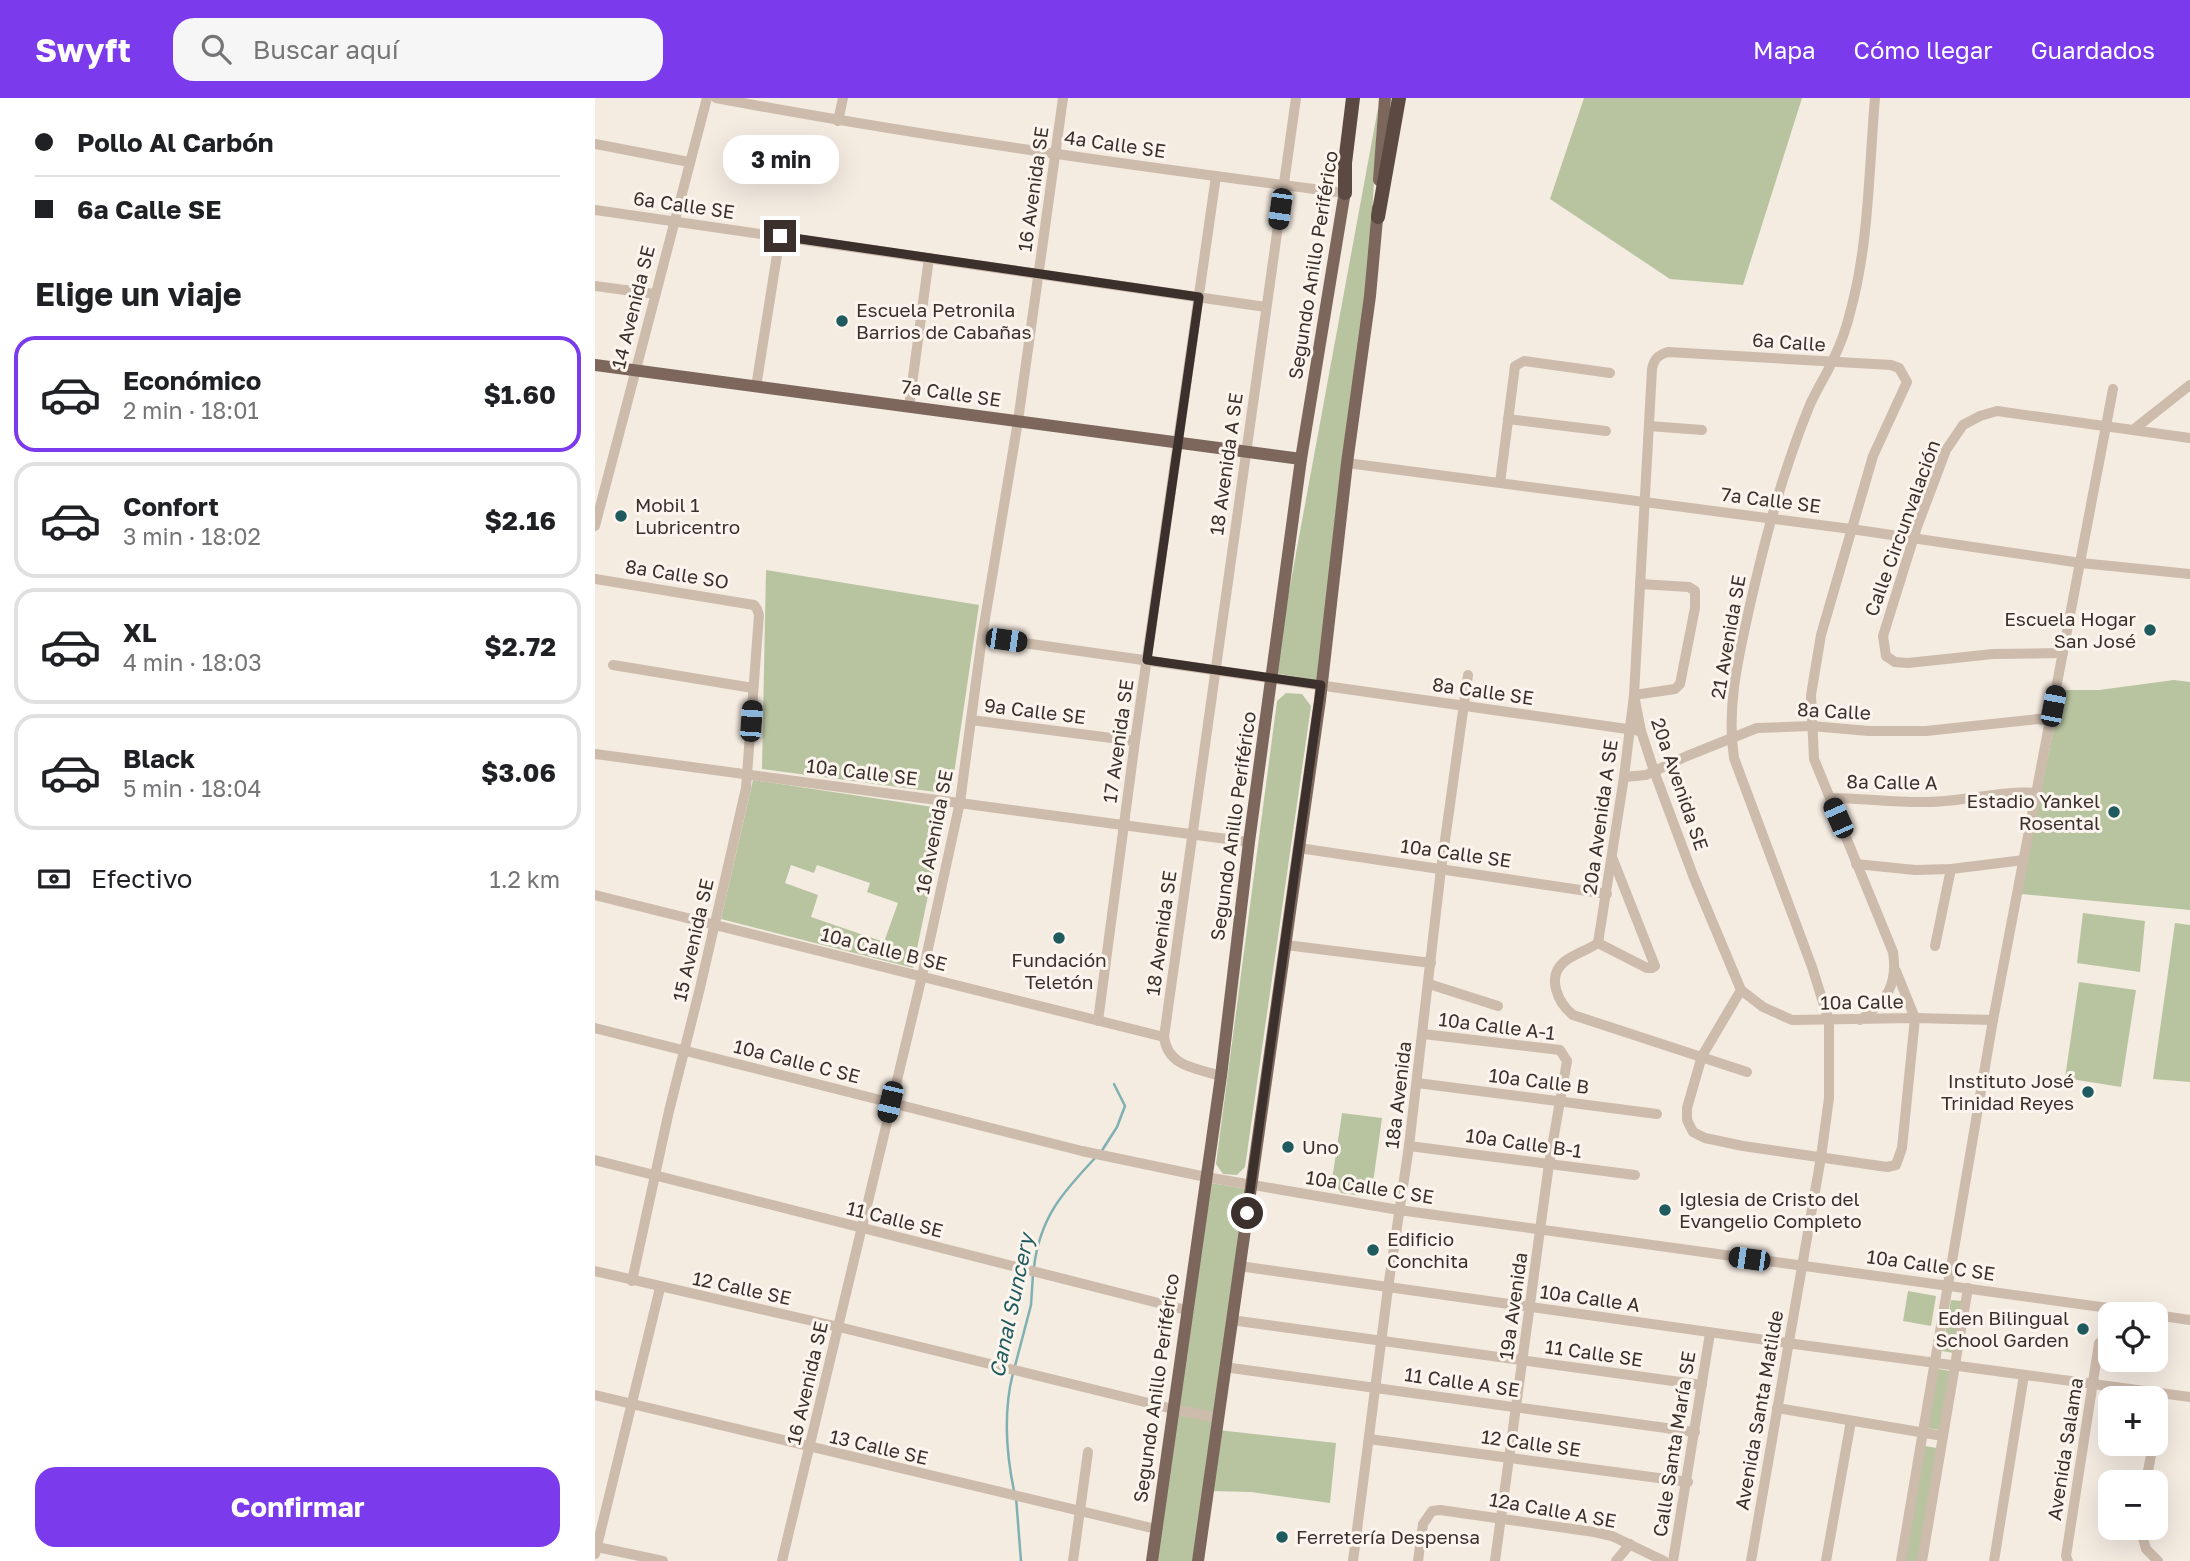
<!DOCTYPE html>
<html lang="es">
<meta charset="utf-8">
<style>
body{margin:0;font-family:"Golos Text",sans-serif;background:#f6f6f6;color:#202124;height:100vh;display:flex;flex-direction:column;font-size:26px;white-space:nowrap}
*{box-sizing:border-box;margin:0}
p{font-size:23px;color:#757577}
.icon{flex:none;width:38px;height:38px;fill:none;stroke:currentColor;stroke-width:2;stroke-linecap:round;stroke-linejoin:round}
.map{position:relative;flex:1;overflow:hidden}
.sheet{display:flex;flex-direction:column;background:#fff;width:595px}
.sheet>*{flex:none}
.hud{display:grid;align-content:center;height:154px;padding:0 35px;background:#fff}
.controls{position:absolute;left:1503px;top:1204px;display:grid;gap:14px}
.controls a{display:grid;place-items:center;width:70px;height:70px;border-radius:14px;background:#fff;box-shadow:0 7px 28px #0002;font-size:35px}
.end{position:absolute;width:32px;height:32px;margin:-16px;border:9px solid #3b302b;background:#fff;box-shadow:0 0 0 4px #fff}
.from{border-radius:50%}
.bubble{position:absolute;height:49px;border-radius:21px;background:#fff;box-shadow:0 7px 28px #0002;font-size:23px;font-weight:700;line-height:49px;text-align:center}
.car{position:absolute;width:21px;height:42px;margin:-21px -10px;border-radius:9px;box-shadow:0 0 5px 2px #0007;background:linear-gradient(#222 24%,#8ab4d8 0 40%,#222 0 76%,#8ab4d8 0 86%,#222 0)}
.hud b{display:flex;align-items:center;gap:24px;height:66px;font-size:26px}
.hud b+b{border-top:2px solid #e0e0e0}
.hud i{width:18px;height:18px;background:#202124}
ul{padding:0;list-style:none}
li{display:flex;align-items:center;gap:21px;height:116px;margin:0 14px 10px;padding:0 21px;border:4px solid #e0e0e0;border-radius:21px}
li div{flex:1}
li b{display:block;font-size:26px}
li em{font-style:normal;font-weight:700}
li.on{border-color:#7c3aed}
li>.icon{width:63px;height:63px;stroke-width:1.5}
h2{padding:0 35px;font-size:32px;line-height:84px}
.pay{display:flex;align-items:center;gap:18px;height:77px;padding:0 35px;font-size:26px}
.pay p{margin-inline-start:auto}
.action{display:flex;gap:14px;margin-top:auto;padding:14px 35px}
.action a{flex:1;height:80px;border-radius:21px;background:#7c3aed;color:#fff;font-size:28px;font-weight:700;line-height:80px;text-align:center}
header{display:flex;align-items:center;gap:42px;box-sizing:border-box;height:98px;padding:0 35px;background:#7c3aed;color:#fff}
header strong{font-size:33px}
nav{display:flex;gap:38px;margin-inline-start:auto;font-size:24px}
.search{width:490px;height:63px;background:#f6f6f6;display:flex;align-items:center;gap:18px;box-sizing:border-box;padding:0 24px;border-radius:21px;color:#757577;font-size:26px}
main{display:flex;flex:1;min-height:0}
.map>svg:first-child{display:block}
.green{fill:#b8c4a0;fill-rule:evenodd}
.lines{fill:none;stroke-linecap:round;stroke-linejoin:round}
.stream{stroke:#7fb0b2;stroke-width:2.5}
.minor{stroke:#cdbbac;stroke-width:10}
.major{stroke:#7d675c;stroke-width:12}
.highway{stroke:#5c4a42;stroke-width:14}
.route{stroke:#3b302b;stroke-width:9}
.poi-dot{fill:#1f5a5e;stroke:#fbf5ee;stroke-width:2.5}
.labels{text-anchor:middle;stroke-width:6;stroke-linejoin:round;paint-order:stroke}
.street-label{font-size:19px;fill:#3b302b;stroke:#fbf5ee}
.poi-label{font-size:19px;fill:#3b302b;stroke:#fbf5ee;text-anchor:start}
.water-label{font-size:21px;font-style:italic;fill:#1f5a5e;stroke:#fbf5ee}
</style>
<header>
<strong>Swyft</strong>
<div class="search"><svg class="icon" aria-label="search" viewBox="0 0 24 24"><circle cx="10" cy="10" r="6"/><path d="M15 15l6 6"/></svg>Buscar aquí</div>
<nav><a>Mapa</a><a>Cómo llegar</a><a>Guardados</a></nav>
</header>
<main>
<section class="sheet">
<div class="hud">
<b><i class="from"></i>Pollo Al Carbón</b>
<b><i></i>6a Calle SE</b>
</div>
<h2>Elige un viaje</h2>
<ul>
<li class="on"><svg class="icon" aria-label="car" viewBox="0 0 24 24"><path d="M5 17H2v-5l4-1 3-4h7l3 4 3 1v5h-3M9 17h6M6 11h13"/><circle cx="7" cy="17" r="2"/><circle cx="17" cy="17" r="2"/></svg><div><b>Económico</b><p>2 min · 18:01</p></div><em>$1.60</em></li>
<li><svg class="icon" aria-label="car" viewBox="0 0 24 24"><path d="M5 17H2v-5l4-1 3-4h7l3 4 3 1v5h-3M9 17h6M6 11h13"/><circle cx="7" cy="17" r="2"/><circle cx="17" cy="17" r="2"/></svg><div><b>Confort</b><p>3 min · 18:02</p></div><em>$2.16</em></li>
<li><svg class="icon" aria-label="car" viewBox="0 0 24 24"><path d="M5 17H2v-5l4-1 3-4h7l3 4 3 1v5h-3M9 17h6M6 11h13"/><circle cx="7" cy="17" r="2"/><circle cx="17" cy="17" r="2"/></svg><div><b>XL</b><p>4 min · 18:03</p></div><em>$2.72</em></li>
<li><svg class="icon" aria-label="car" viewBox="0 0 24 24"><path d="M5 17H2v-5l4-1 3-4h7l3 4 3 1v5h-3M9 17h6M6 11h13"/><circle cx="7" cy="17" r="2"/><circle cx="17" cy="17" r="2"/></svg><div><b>Black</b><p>5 min · 18:04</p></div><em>$3.06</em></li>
</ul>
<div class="pay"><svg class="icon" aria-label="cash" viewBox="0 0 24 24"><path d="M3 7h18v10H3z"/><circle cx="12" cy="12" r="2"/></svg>Efectivo<p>1.2 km</p></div>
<div class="action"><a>Confirmar</a></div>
</section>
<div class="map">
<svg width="1595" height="1463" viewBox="0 0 1595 1463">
<rect width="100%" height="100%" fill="#f4ebe1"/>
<g class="green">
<polygon points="989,0 1207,0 1148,187 1075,181 955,101"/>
<polygon points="783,10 772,209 722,582 679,575"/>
<polygon points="171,472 384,507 356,696 167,671"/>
<polygon points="1579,582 1595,584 1595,812 1426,796 1466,592 1504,592"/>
<polygon points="691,595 707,596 716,608 650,1069 642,1077 628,1076 621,1066 682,603"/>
<path d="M158,682L351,711L318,870L126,821ZM196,767L219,775L222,767L275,785L272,794L303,805L289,844L216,819L223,797L190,785Z"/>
<polygon points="1488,815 1550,823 1545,874 1482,865"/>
<polygon points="1580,825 1595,827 1595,984 1558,981"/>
<polygon points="1484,884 1541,892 1526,989 1470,980"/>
<polygon points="747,1015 787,1020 776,1099 746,1095 737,1082"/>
<polygon points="610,1084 652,1091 621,1319 578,1310"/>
<polygon points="1313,1193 1341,1198 1336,1228 1308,1223"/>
<polygon points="1356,1202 1367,1203 1358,1255 1347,1253"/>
<polygon points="1343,1271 1355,1273 1345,1332 1332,1330"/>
<polygon points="578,1313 621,1320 603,1463 558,1463"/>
<polygon points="623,1332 741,1345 735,1405 656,1394 615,1393"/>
<polygon points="1330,1348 1342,1350 1323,1463 1310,1463"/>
</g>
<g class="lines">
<g class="stream">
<polyline points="506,1054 522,1029 530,1008 519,986"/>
<path d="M439,1169C445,1119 468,1094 501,1059"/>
<polyline points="420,1268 436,1207 438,1176"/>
<path d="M418,1275C408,1314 411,1354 419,1393"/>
<polyline points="421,1399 426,1463"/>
</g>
<g class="minor">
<path d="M121,0C329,39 540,68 750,95"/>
<polyline points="243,23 248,0"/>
<polyline points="0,46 94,64"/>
<polyline points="0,112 671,209"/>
<polyline points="0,188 60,196"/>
<polyline points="161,289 185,138"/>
<polyline points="314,309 334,160"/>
<polyline points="913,321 1011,333"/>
<polyline points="1054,328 1107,332"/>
<polyline points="1538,332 1595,287"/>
<polyline points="752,365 1256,431 1486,465 1595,476"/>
<polyline points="905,385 920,268 929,263 1015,275"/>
<polyline points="0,428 112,0"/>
<polyline points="0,481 159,507 162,511 164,517 151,690 105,890 74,1013 37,1183"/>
<polyline points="387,539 1046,633"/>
<polyline points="1468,555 1398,556 1313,565 1300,564 1291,558 1288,538 1322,429 1351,352 1368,327 1385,318 1402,313 1595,340"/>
<polyline points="18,567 158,590"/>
<polyline points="376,622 540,643"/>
<polyline points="0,656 654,744"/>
<polyline points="1029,679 1051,677 1092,658 1162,630 1216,628 1274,633 1331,633 1443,621 1455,623"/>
<path d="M1235,700C1268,700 1300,705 1333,704C1369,704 1405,692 1442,695"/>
<polyline points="704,750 1012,796"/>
<polyline points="1261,766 1320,772 1356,771 1429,762"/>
<polyline points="0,797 569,939"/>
<polyline points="1003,845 1029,679 1039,597 1080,591 1085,586 1100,510 1100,493 1094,489 1045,486"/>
<path d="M1003,845C993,852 979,856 969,864C951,879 963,905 978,917L1152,974"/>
<polyline points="1003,845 1052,870 1057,870 1060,868 1017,759"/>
<polyline points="691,847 836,865"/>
<polyline points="1340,848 1356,771"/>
<polyline points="834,886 903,908"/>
<polyline points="1146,892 1107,958 1092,1010 1092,1022 1098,1034 1110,1040 1148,1048 1292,1069 1301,1067 1307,1050 1320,920 1301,873"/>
<path d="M1265,922C1292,903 1303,887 1298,854L1219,661L1216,597L1226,537L1278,358L1312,284L1304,270L1296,267L1073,254C1063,257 1059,261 1057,271L1039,597L1046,633L1059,673L1099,780L1146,892L1168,909L1197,922L1320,920L1398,922"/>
<polyline points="503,923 540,643 621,78"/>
<polyline points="0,930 487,1053 611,1079 804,1112 1557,1216"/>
<polyline points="828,936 965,952 972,963 954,1066 900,1463"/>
<path d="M626,978C601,970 573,969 569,939L701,0"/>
<polyline points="822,985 1062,1016"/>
<polyline points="814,1048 1040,1077"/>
<polyline points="0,1062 591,1212"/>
<polyline points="644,1168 1192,1245 1595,1299"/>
<polyline points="0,1173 244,1229 578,1311 622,1320"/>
<polyline points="1561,1217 1595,1222"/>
<polyline points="636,1222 1107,1287"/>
<polyline points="629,1269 1100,1334"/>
<polyline points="0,1297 561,1431"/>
<polyline points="1182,1310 1348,1338"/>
<polyline points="1561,1328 1566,1295"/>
<polyline points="774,1341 1093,1384"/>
<polyline points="1551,1384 1558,1346"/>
<polyline points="1545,1430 1551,1451 1563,1463"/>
<polyline points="2,1449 68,1463"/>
<polyline points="0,1456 65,1190"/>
<polyline points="187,1463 327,878 365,704 387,539 423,323 468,0"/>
<polyline points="478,1463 493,1354"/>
<polyline points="758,1463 793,1190 814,1048 846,771 873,577"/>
<polyline points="823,1463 828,1426 837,1413 845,1412 999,1434 1017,1438 1069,1463"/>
<polyline points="1021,1463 1035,1446"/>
<polyline points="1078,1463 1115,1235"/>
<path d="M1156,1463L1226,1059L1234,1000V923L1217,869L1139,660C1131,609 1144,557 1155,507C1171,437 1187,376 1214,309C1220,294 1229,281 1236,266C1244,250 1252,229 1256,211C1274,145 1274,69 1280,0"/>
<polyline points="1231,1463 1256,1323"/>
<polyline points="1306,1463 1398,922 1518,291"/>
<polyline points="1327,1463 1373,1190"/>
<polyline points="1399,1463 1429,1277"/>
<polyline points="1473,1463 1471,1458 1504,1245"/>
</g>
<g class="major">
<polyline points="784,82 790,0"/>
<polyline points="0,267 706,361"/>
<polyline points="557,1463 626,978 654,744 706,361 751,87"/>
<polyline points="603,1463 725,602 752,365 775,198 783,110"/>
</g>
<g class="highway">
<polyline points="750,95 750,65 758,0"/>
<polyline points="783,119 804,0"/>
</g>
</g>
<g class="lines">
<polyline class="route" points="185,138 604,199 552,562 726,587 652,1115"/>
</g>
<g class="poi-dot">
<circle cx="247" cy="223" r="7"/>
<circle cx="26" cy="418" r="7"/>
<circle cx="1555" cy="532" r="7"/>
<circle cx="1519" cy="714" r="7"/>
<circle cx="464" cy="840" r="7"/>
<circle cx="1493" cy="994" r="7"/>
<circle cx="693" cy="1049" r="7"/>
<circle cx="1070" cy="1112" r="7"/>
<circle cx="778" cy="1152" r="7"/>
<circle cx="1488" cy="1231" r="7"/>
<circle cx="687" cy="1439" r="7"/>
</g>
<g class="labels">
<g class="street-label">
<text transform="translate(520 46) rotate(8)" y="7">4a Calle SE</text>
<text transform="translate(438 91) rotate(-82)" y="7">16 Avenida SE</text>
<text transform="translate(89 107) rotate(8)" y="7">6a Calle SE</text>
<text transform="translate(718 167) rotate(-81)" y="7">Segundo Anillo Periférico</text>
<text transform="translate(38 209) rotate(-76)" y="7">14 Avenida SE</text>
<text transform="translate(1194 244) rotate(4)" y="7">6a Calle</text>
<text transform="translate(356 295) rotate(8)" y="7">7a Calle SE</text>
<text transform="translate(631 366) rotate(-82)" y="7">18 Avenida A SE</text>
<text transform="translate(1176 402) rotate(7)" y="7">7a Calle SE</text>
<text transform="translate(1307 430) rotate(-70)" y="7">Calle Circunvalación</text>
<text transform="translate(82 476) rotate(9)" y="7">8a Calle SO</text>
<text transform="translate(1133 539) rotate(-80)" y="7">21 Avenida SE</text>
<text transform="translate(888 593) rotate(8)" y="7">8a Calle SE</text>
<text transform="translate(440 613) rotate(7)" y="7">9a Calle SE</text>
<text transform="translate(1239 613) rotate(3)" y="7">8a Calle</text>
<text transform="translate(523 643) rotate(-82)" y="7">17 Avenida SE</text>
<text transform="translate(267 674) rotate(7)" y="7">10a Calle SE</text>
<text transform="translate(1297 684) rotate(1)" y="7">8a Calle A</text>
<text transform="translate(1085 686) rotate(71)" y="7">20a Avenida SE</text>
<text transform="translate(1005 719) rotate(-82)" y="7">20a Avenida A SE</text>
<text transform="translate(638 728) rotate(-82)" y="7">Segundo Anillo Periférico</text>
<text transform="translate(339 734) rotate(-79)" y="7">16 Avenida SE</text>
<text transform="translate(861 755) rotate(8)" y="7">10a Calle SE</text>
<text transform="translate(566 835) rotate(-82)" y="7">18 Avenida SE</text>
<text transform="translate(98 842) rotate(-77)" y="7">15 Avenida SE</text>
<text transform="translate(289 851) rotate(14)" y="7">10a Calle B SE</text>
<text transform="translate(1267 904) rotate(-1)" y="7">10a Calle</text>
<text transform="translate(902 928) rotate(7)" y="7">10a Calle A-1</text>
<text transform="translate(202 963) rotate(14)" y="7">10a Calle C SE</text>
<text transform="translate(944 983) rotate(7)" y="7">10a Calle B</text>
<text transform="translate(803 997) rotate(-83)" y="7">18a Avenida</text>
<text transform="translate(929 1045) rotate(8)" y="7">10a Calle B-1</text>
<text transform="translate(775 1089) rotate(9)" y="7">10a Calle C SE</text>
<text transform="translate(300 1121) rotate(14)" y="7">11 Calle SE</text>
<text transform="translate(1336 1167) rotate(8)" y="7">10a Calle C SE</text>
<text transform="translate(147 1190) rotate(12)" y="7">12 Calle SE</text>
<text transform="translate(995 1200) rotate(8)" y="7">10a Calle A</text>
<text transform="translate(918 1208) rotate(-82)" y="7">19a Avenida</text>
<text transform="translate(999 1255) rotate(8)" y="7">11 Calle SE</text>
<text transform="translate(867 1284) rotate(8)" y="7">11 Calle A SE</text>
<text transform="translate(212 1285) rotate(-77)" y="7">16 Avenida SE</text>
<text transform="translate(561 1290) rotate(-82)" y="7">Segundo Anillo Periférico</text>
<text transform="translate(1164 1312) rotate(-80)" y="7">Avenida Santa Matilde</text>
<text transform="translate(936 1345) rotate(8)" y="7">12 Calle SE</text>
<text transform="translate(1079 1346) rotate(-81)" y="7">Calle Santa María SE</text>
<text transform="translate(284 1349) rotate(13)" y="7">13 Calle SE</text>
<text transform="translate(1470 1351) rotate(-81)" y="7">Avenida Salama</text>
<text transform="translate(958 1412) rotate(10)" y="7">12a Calle A SE</text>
</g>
<g class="poi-label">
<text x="261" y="219">Escuela Petronila<tspan x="261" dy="22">Barrios de Cabañas</tspan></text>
<text x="40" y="414">Mobil 1<tspan x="40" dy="22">Lubricentro</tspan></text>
<text x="1541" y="528" text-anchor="end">Escuela Hogar<tspan x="1541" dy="22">San José</tspan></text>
<text x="1505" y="710" text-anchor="end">Estadio Yankel<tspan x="1505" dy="22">Rosental</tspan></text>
<text x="464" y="869" text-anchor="middle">Fundación<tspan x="464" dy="22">Teletón</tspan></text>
<text x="1479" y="990" text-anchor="end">Instituto José<tspan x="1479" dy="22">Trinidad Reyes</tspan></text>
<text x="707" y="1056">Uno</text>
<text x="1084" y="1108">Iglesia de Cristo del<tspan x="1084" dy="22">Evangelio Completo</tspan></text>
<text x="792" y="1148">Edificio<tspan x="792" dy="22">Conchita</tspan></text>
<text x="1474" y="1227" text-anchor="end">Eden Bilingual<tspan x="1474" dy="22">School Garden</tspan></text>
<text x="701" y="1446">Ferretería Despensa</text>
</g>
<g class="water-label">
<text transform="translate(417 1208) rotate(-78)" y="7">Canal Suncery</text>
</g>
</g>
</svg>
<div class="controls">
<a><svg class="icon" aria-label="locate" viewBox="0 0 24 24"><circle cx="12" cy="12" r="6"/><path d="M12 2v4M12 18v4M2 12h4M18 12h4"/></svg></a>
<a>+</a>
<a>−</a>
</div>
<i class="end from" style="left:652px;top:1115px"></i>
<i class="end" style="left:185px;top:138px"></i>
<div class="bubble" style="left:128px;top:37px;width:116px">3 min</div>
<i class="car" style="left:685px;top:111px;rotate:188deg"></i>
<i class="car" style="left:411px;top:542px;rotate:98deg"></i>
<i class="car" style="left:1458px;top:608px;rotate:11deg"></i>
<i class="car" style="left:156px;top:623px;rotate:4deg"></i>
<i class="car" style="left:1243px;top:720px;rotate:336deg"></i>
<i class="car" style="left:295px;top:1004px;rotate:193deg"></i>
<i class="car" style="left:1154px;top:1161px;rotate:278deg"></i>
</div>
</main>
